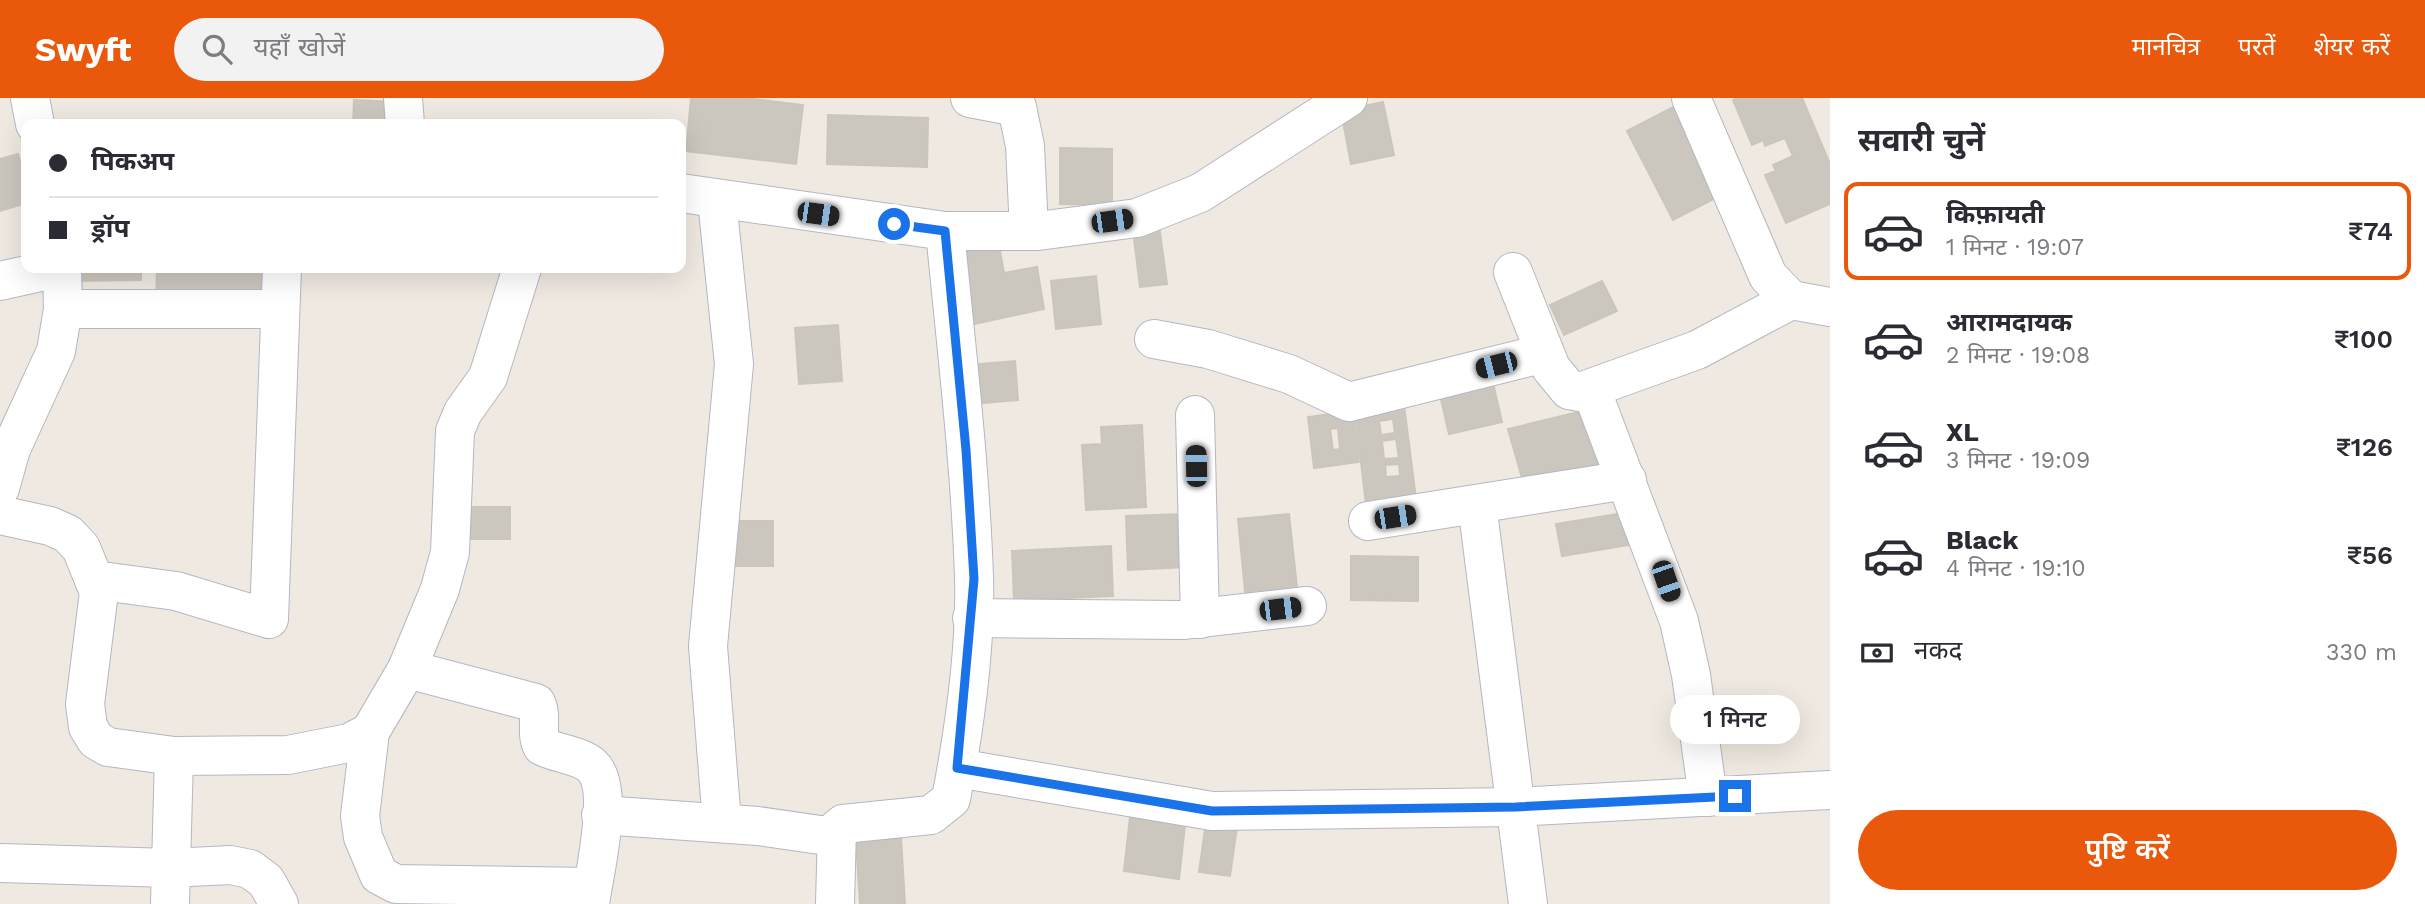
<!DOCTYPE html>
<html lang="hi">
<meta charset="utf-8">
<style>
body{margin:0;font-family:"Work Sans","Noto Sans Devanagari",sans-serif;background:#f2f2f3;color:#2b2b33;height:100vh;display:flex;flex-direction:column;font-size:26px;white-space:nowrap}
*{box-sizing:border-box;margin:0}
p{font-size:23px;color:#7c7c81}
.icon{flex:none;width:38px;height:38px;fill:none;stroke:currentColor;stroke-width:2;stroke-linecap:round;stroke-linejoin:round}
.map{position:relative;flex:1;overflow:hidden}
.sheet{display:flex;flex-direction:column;background:#fff;width:595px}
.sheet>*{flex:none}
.hud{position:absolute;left:21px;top:21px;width:665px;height:154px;border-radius:14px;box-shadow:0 7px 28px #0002;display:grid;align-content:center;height:154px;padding:0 28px;background:#fff}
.end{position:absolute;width:32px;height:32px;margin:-16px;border:9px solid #1a73e8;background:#fff;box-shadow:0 0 0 4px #fff}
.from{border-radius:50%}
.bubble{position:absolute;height:49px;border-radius:24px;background:#fff;box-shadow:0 7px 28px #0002;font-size:23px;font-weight:600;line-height:49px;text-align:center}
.car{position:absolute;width:21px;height:42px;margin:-21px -10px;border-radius:9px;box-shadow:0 0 5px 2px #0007;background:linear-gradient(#222 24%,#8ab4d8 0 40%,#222 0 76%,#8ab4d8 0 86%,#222 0)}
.hud b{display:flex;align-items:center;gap:24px;height:66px;font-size:26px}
.hud b+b{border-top:2px solid #e1e1e2}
.hud i{width:18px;height:18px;background:#2b2b33}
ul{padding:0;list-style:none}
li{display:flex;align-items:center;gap:21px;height:98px;margin:0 14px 10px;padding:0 14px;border:4px solid transparent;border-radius:14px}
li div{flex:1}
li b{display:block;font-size:26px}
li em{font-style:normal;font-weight:600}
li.on{border-color:#ea580c}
li>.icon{width:63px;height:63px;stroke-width:1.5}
h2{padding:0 28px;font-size:32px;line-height:84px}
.pay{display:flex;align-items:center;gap:18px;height:77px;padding:0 28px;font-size:26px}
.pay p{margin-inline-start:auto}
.button{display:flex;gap:14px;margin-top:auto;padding:14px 28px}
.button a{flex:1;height:80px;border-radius:42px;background:#ea580c;color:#fff;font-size:28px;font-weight:600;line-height:80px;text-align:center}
header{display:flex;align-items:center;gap:42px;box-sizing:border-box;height:98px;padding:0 35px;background:#ea580c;color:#fff}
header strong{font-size:33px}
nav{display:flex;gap:38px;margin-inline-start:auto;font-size:24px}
.search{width:490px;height:63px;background:#f2f2f3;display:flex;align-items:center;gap:18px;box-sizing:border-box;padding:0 24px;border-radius:38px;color:#7c7c81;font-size:26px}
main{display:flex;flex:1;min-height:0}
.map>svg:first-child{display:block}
.building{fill:#cbc7bf;stroke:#cbc5ba;stroke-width:2;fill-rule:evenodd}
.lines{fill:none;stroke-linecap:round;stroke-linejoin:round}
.minor-casing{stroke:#b4b7c1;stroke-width:40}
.minor{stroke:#fff;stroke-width:38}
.route{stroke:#1a73e8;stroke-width:9}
</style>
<header>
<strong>Swyft</strong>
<div class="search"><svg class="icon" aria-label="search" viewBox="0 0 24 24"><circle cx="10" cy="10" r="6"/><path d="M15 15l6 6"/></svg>यहाँ खोजें</div>
<nav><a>मानचित्र</a><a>परतें</a><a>शेयर करें</a></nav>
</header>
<main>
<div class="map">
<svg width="1830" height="806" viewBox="0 0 1830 806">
<rect width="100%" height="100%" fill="#efe9e1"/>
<g class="building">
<polygon points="691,0 745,0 803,7 796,66 686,53"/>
<polygon points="1737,0 1802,0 1830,66 1830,106 1786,125 1765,77 1776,73 1773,67 1793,58 1785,40 1765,48 1763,42 1752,47 1733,2"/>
<polygon points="354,2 397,4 397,26 353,26"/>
<polygon points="1383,4 1394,57 1351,66 1341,13"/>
<polygon points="1683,4 1729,93 1673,122 1627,33"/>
<polygon points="828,17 928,20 927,69 827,66"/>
<polygon points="1060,50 1112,51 1112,107 1060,106"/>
<polygon points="18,56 26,84 26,105 0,113 0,61"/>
<polygon points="1158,120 1167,186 1140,189 1132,124"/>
<polygon points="998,142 1004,175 1037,169 1044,211 965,228 951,150"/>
<polygon points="72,170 141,170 141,182 72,183"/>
<polygon points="157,170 262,170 261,206 156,204"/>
<polygon points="1096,178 1101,226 1056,231 1051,183"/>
<polygon points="1602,183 1617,213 1564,237 1550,207"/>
<polygon points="838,227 842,283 799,286 795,230"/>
<polygon points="1015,263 1018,302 973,306 970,267"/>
<polygon points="1491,276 1502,324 1449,336 1438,288"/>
<path d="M1403,299L1416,401L1366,407L1354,304ZM1393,321L1395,335L1381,337L1379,323ZM1396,341L1399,360L1384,361L1382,343ZM1399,366L1400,378L1386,379L1385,367Z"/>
<polygon points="1587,312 1601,372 1526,394 1508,331"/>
<path d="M1353,313L1359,364L1314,370L1308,319ZM1338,330L1340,351L1333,352L1330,331Z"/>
<polygon points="1142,327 1146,409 1086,412 1082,347 1102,346 1101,329"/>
<rect x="458" y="409" width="52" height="32"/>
<polygon points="1624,415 1629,447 1562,458 1556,426"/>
<polygon points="1184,416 1187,469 1128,472 1126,418"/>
<polygon points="1289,416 1298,498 1246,504 1238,421"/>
<rect x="723" y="423" width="50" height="45"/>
<polygon points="1111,448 1113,498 1014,502 1012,453"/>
<polygon points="1351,458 1418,459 1418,503 1351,502"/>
<polygon points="1130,719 1185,727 1179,781 1124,773"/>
<polygon points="1206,724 1237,729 1230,778 1199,774"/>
<polygon points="901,740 905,806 860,806 856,743"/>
</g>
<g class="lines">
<g class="minor-casing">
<g id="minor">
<polyline points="30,0 35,26"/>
<polyline points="403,0 405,26"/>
<polyline points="970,0 1017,9 1025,48 1029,133"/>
<polyline points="1691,0 1768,178 1791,202 1830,209"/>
<polyline points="681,95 945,133 1038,133 1137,120 1200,95 1348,0"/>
<polyline points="717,103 734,266 708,548 722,725"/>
<polyline points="522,170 488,279 463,314 455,333 450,454 440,491 407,571 370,634 360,718 363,739 379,777 396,786 592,789"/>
<polyline points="1513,174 1551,270 1569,292 1580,294 1697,252 1791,202"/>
<polyline points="0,183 58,170"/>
<polyline points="63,211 280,211"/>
<polyline points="1154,241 1208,251 1289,276 1349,304 1545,255"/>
<polyline points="1591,291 1679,523 1691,577 1708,699"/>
<polyline points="1195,317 1200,521"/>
<polyline points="0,390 11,351 56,253 63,211 62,170"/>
<polyline points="1477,406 1528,806"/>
<polyline points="0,417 50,428 68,436 81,450 99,494 85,606 88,629 96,642 108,649 174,658 288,657 349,645 370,634"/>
<polyline points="1368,423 1627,382"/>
<polyline points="94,482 176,493 269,521 282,170"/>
<polyline points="972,520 1182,522 1307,508"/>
<path d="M407,571L536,605C543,619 535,634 542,648C557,656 580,657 592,668C616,691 594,775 590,806"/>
<polyline points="957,670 1212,713 1516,709 1830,692"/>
<polyline points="601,717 758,728 834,739"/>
<polyline points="0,765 171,770 230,767 250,771 266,783 279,806"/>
<polyline points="170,806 174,658"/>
<path d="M835,806L837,731L843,726L931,717L951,701C964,633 976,548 974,479C970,363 956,248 945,133"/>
</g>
</g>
<use href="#minor" class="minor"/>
</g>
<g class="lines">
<polyline class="route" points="894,126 945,133 966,352 974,481 957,670 1212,713 1516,709 1735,698"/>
</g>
</svg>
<i class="end from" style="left:894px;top:126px"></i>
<i class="end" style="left:1735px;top:698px"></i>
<div class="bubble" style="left:1670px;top:597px;width:130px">1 मिनट</div>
<i class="car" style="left:818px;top:116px;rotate:98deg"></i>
<i class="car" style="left:1112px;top:123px;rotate:82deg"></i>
<i class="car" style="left:1496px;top:267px;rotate:256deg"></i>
<i class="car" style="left:1196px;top:368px;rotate:359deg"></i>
<i class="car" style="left:1395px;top:419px;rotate:81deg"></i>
<i class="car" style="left:1666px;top:483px;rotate:161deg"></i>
<i class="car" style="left:1280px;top:511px;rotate:83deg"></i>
<div class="hud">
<b><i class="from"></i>पिकअप</b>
<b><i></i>ड्रॉप</b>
</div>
</div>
<section class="sheet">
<h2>सवारी चुनें</h2>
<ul>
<li class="on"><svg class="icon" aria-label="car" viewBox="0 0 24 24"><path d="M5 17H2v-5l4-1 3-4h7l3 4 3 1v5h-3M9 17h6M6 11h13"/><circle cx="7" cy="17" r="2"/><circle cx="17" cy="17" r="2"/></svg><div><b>किफ़ायती</b><p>1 मिनट · 19:07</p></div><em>₹74</em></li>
<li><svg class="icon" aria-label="car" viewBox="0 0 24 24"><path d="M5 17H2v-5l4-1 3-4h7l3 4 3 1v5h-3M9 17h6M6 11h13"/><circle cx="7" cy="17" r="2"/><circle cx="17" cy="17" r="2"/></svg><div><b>आरामदायक</b><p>2 मिनट · 19:08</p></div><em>₹100</em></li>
<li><svg class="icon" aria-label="car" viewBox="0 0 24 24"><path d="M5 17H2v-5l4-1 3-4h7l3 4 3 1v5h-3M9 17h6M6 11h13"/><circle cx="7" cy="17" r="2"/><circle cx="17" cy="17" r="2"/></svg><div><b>XL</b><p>3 मिनट · 19:09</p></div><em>₹126</em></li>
<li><svg class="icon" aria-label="car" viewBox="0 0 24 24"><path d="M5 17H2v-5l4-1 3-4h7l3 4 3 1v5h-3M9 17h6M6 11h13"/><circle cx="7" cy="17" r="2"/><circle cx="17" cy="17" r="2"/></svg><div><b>Black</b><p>4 मिनट · 19:10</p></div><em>₹56</em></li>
</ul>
<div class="pay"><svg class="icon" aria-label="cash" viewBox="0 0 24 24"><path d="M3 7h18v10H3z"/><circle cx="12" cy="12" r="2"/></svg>नकद<p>330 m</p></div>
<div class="button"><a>पुष्टि करें</a></div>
</section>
</main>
